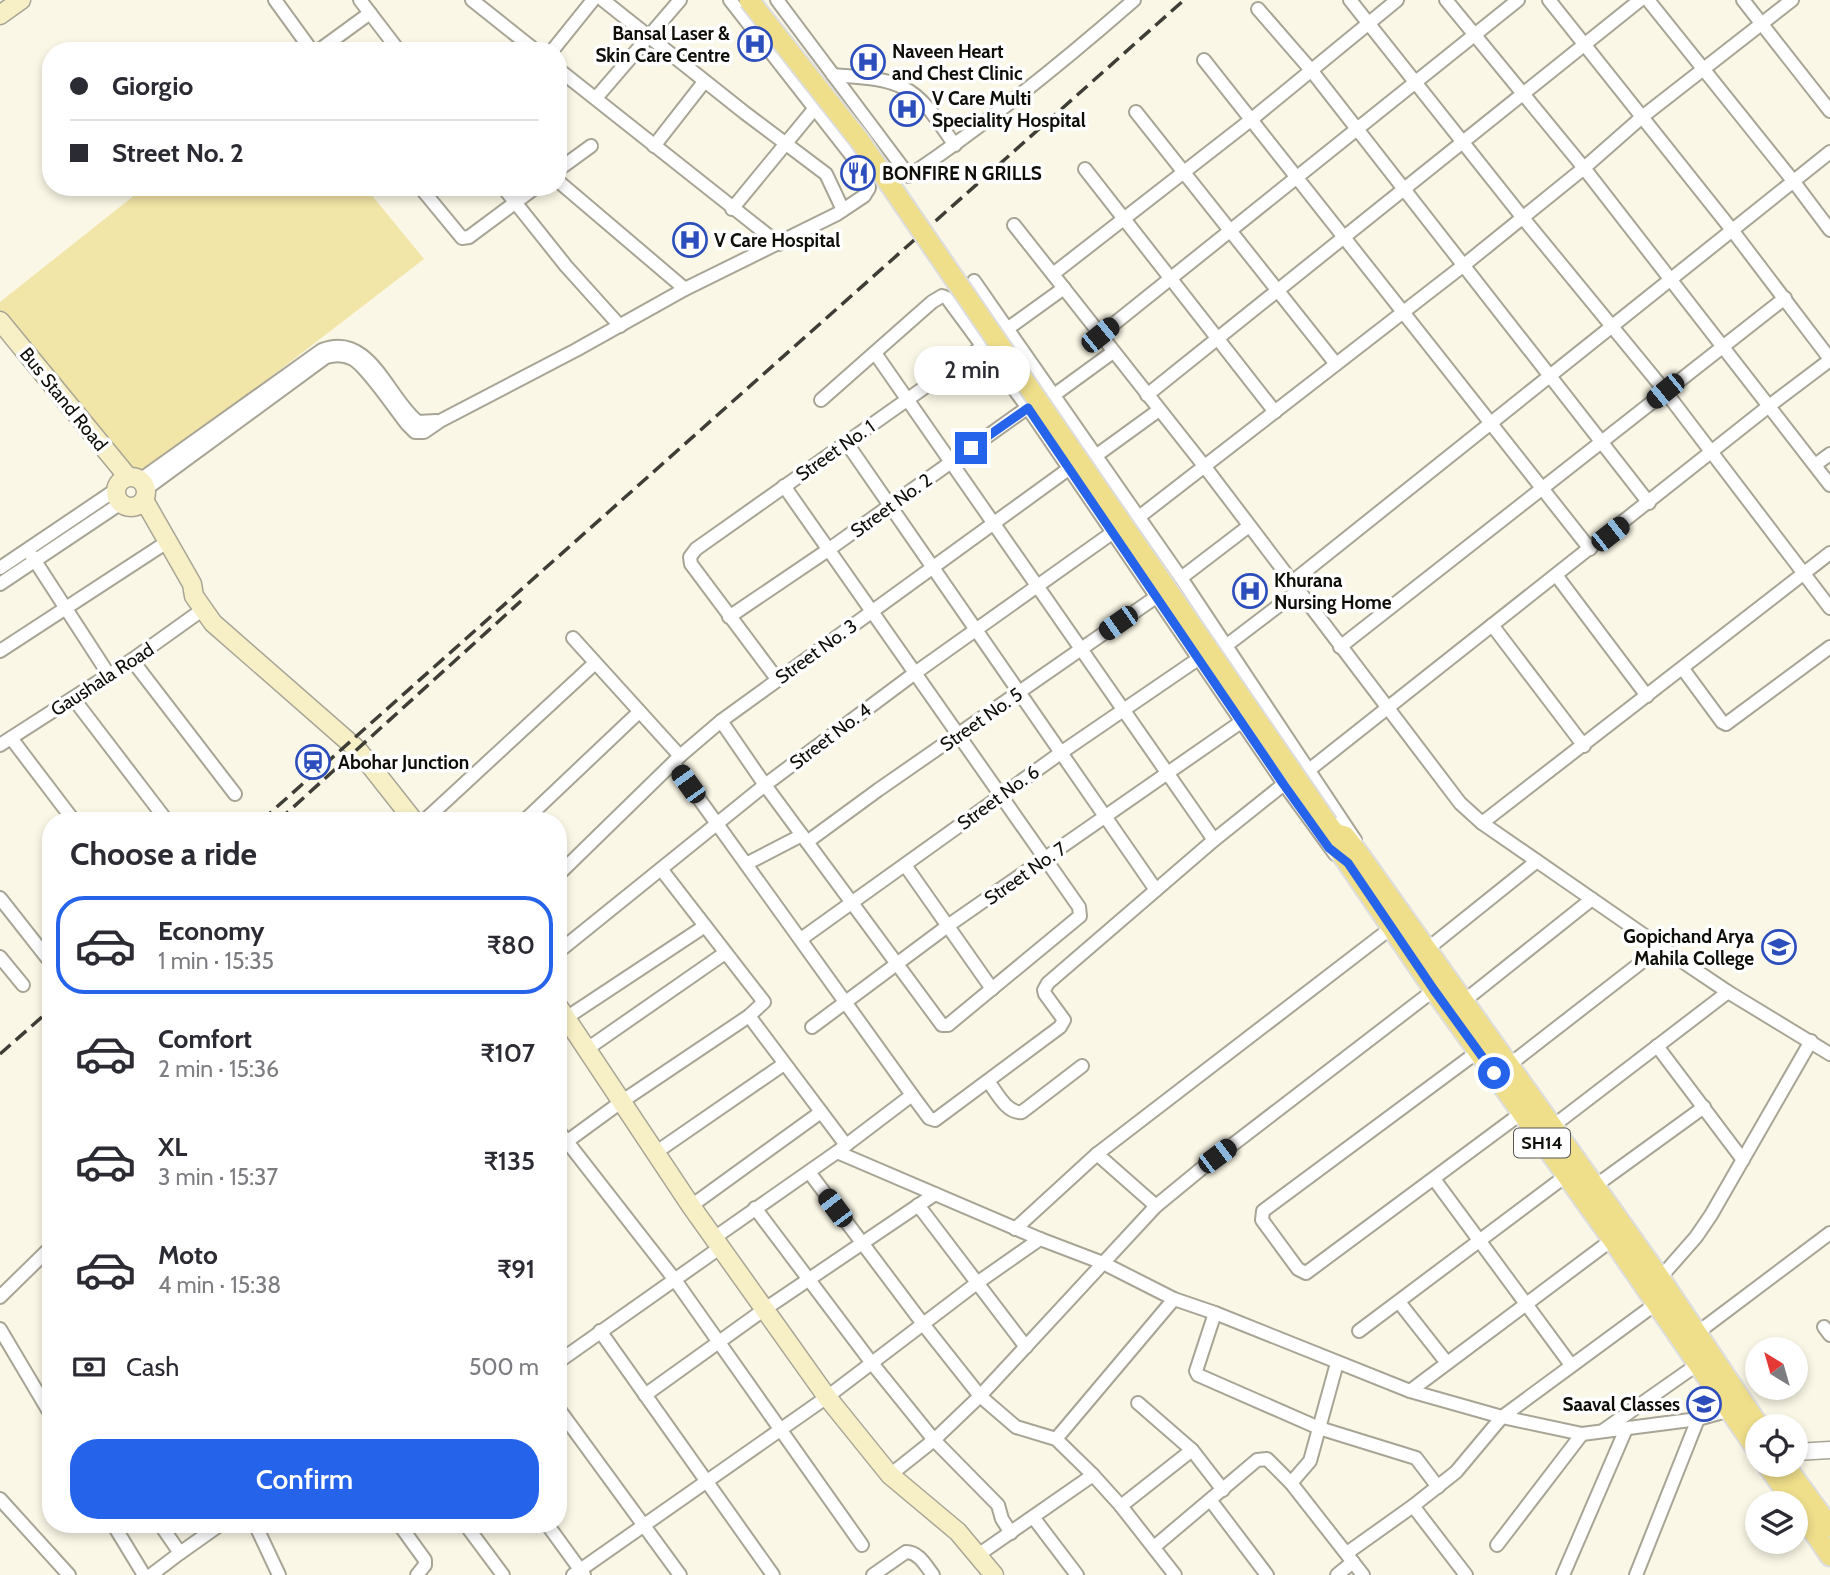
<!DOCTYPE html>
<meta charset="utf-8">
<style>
body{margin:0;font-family:Cabin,sans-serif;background:#f7f7f7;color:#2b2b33;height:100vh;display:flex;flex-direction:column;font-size:26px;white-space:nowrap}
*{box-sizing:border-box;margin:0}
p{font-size:23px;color:#7c7c81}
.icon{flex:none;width:38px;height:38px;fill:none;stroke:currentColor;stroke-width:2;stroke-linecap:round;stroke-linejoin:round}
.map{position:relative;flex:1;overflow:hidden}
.side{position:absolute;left:42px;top:812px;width:525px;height:721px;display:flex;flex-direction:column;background:#fff;border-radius:28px;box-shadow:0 4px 10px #0003}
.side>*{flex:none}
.guide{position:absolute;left:42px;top:42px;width:525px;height:154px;border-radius:28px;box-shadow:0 4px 10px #0003;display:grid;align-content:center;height:154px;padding:0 28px;background:#fff}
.needle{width:46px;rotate:323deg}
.buttons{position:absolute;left:1745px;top:1337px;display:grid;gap:14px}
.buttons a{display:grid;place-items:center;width:63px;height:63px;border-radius:50%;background:#fff;box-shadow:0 4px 10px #0003;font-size:35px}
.end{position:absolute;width:32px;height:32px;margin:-16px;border:9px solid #2563eb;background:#fff;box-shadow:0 0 0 4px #fff}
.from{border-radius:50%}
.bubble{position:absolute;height:49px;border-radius:24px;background:#fff;box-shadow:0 4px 10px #0003;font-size:23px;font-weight:600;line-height:49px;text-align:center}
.car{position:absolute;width:21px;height:42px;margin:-21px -10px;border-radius:9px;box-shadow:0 0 5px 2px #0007;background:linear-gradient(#222 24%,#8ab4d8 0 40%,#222 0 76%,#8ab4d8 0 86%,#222 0)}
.guide b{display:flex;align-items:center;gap:24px;height:66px;font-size:26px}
.guide b+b{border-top:2px solid #e1e1e2}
.guide i{width:18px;height:18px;background:#2b2b33}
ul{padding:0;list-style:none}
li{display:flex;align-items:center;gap:21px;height:98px;margin:0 14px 10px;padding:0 14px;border:4px solid transparent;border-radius:28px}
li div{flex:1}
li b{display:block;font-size:26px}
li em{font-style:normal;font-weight:600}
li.active{border-color:#2563eb}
li>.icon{width:63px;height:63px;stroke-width:1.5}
h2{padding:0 28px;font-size:32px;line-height:84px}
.pay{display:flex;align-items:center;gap:18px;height:77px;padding:0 28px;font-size:26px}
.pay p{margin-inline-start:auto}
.button{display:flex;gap:14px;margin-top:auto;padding:14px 28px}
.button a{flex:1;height:80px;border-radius:28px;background:#2563eb;color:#fff;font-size:28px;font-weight:600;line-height:80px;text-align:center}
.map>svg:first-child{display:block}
.green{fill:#f2e5a8}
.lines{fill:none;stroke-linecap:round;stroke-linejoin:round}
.minor-casing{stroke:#a8a596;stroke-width:16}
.tertiary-casing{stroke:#a8a596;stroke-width:19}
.secondary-casing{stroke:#a8a596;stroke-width:21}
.primary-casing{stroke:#ddd;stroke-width:23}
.minor{stroke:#fff;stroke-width:12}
.tertiary{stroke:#fff;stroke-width:16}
.secondary{stroke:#f7efc5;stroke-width:18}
.primary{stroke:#efdf8b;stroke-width:19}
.rail{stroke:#3f3e36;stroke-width:3.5;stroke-dasharray:14 7;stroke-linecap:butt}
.primary-bridge-casing{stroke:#ddd;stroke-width:23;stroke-linecap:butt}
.primary-bridge{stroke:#efdf8b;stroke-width:19}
.route{stroke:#2563eb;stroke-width:9}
.labels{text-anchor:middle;stroke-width:7;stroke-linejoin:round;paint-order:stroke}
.shield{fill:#fff;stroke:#575653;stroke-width:2}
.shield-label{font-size:18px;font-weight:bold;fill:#0f0e09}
.poi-label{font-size:19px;font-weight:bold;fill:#0f0e09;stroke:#fff;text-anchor:start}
.street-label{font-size:19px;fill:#0f0e09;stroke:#fff}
</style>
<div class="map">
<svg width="1830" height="1575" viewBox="0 0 1830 1575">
<rect width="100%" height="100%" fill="#faf7e6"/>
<polygon class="green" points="145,187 365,187 424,259 134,482 0,311 0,302"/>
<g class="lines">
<g class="minor-casing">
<g id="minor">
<polyline points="275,0 312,51"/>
<polyline points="360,0 399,51"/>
<polyline points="472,0 536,51"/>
<polyline points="603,0 745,113 826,174 843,210"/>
<path d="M777,0L909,176C988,123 1062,63 1134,0"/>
<polyline points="1350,0 1523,218 1665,391 1830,608"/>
<polyline points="1446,0 1584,168 1830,485"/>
<polyline points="1549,0 1732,230 1830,359"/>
<polyline points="1648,0 1794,182 1830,230"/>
<polyline points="1743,0 1830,111"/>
<polyline points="1258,9 1311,70 1649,503"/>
<polyline points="318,51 370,13"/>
<polyline points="552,51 593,0"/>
<polyline points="1204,60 1590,549"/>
<polyline points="558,69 779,244"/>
<path d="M833,75C855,77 884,77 904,88C926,99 940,125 955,145"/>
<polyline points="596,98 680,0"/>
<polyline points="1136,112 1336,364"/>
<polyline points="654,146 704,82"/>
<polyline points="1085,169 1275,412"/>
<polyline points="558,170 591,146"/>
<polyline points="558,181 685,289"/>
<polyline points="420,187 462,238 469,237 536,187"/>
<polyline points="503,187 566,266 620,326"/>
<polyline points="732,209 815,108"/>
<polyline points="1014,225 1205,467 1460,803 1482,823 1661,947 1728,992 1830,1054"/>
<polyline points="1053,274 1252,119 1397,0"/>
<polyline points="974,281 1181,578 1355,840"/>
<polyline points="1007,329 1064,288"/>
<polyline points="1100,335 1518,0"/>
<polyline points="875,353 1214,840"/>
<polyline points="1054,395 1113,352"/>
<polyline points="1147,395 1640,0"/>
<polyline points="821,400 932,302 942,296 947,298 1028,408 1284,784 1335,854"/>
<polyline points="846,442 1156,890"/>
<polyline points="1097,455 1159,410"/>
<polyline points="1815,465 1830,454"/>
<path d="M140,480L322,350C370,331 388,399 418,422L436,421"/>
<path d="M146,489L326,357C336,354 344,354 353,359C367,367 395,409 407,424L415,432H424L440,421L576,350L685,289L837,214L864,196L869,188L868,180L859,165L730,0"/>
<polyline points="1139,517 1464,265 1584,168 1642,117 1792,0"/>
<polyline points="28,550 109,675"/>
<polyline points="0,568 117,489"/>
<polyline points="1556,575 1647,696"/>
<polyline points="1181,578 1249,526"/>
<polyline points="1292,582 1830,152"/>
<polyline points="0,584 121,503"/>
<polyline points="729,617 828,550 1034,403"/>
<polyline points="1492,625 1584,746"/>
<polyline points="573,638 680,756"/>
<polyline points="1227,645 1298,591"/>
<polyline points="1340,647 1785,298"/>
<polyline points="0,651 167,542"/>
<polyline points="132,660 235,794"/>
<polyline points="1683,669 1722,722 1726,724 1830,647"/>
<polyline points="777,679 691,564 690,557 696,549 983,346"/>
<polyline points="73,698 167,821"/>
<polyline points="721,721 765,785 942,1025 948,1025 1080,916 1079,907 784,486"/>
<polyline points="11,738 74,821"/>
<polyline points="0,745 132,660 202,610"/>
<polyline points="674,764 912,1095 837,1152"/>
<polyline points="1309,770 1769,406 1830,360"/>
<polyline points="424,821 595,663"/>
<polyline points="524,821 639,712"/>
<polyline points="1482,823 1830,553"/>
<polyline points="807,842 878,790 1156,597"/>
<polyline points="746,864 802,835"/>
<polyline points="905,865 992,989"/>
<polyline points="558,875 680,756 721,721 1074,465"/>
<polyline points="0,898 48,959"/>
<polyline points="801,939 1062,752 1198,659"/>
<polyline points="1426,950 1537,861"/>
<polyline points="558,952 765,785 915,673 1112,533"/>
<polyline points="0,957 23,985"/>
<polyline points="1464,1001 1592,899"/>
<polyline points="749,1016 846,1145"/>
<polyline points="566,1018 705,926"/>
<polyline points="812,1027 949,925 1241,722"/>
<polyline points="1657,1046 1743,1160"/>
<polyline points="1484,1047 1263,1211 1262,1220 1298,1269 1306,1273 1527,1109"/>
<polyline points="587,1049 725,953"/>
<polyline points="1509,1065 1661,947"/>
<path d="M988,1081C997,1093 1007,1114 1022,1112L1082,1066"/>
<polyline points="912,1095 929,1118 935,1120 1060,1027 1064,1020 1045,994 1044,990 1048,983 1214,840 1284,784"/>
<polyline points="1553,1126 1728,992"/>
<polyline points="558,1130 675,1280 862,1545"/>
<polyline points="558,1148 621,1102 749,1016 764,1002 661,869"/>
<polyline points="655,1153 784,1064"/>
<polyline points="1097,1154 1156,1206"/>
<polyline points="809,1172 923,1324 980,1396 1016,1427 1056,1439 1093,1475 1121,1506 1175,1575"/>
<polyline points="1434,1179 1571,1365"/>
<polyline points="1595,1186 1704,1107"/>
<polyline points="918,1205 1026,1347"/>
<polyline points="691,1206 821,1112"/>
<polyline points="755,1208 871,1362 934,1440 998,1505 1002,1519 1011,1533"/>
<polyline points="1015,1229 1097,1154 1395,925"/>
<polyline points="714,1238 837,1152 1040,1239 1103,1263 1174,1299 1215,1313 1410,1391 1502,1417 1582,1434 1698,1419 1734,1409"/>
<polyline points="1660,1278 1696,1237 1711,1215 1811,1041"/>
<polyline points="0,1297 51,1247"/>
<polyline points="1399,1302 1447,1363"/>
<polyline points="1215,1313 1196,1371 1198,1375 1319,1428 1416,1458 1438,1487"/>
<polyline points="1824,1327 1830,1335"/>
<polyline points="0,1329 51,1415"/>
<polyline points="600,1331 773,1575"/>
<polyline points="1359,1331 1571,1172"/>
<polyline points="1697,1333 1830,1233"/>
<polyline points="558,1362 721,1247"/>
<polyline points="1410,1391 1617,1236"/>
<polyline points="645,1395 765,1309 935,1194"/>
<polyline points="558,1408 680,1575"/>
<polyline points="1604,1430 1698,1364"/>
<polyline points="1056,1439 1174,1299"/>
<polyline points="1192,1450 1223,1490"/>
<polyline points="890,1475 934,1440 980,1396 1156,1206 1201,1169 1434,990"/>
<polyline points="1291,1483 1363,1575"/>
<polyline points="0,1499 69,1575"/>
<polyline points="1211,1501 1267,1575"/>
<polyline points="1121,1506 1192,1450 1138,1403"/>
<polyline points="1413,1506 1466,1575"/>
<polyline points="1033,1517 1077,1575"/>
<polyline points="113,1524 144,1575"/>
<polyline points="160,1524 180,1553 221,1524"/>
<polyline points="255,1524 279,1575"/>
<polyline points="399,1524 425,1560 425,1565 417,1575"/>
<polyline points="465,1524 503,1575"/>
<polyline points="547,1524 584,1575"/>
<polyline points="1497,1545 1582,1434"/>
<polyline points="1154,1547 1257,1460 1267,1459 1291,1483 1310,1461 1337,1363"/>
<polyline points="1347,1553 1413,1506 1456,1472 1502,1417 1661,1300"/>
<polyline points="978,1555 1093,1475"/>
<polyline points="151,1575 180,1553"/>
<polyline points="573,1575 827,1397 977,1283 1040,1239"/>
<path d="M873,1575L906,1552C919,1552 926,1566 933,1575"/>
<polyline points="1337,1575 1353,1562"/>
<polyline points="1563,1575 1626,1429"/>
<polyline points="1636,1575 1698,1419"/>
</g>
</g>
<g class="tertiary-casing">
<polyline id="tertiary" points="1796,1452 1830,1450"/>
</g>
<g class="secondary-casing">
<g id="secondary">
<polyline points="0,15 21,0"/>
<polyline points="0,321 128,477"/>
<circle cx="131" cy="492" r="15"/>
<polyline points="144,500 192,584 194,596 213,623 358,750 414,821"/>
<polyline points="558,1006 691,1206 827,1397 890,1475 958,1532 994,1575"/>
</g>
</g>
<g class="primary-casing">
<g id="primary">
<polyline points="1328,824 1335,833 1334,843 1434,990 1612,1239 1757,1450"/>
<polyline points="1335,833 1345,836 1359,854 1660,1278 1759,1426"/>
<polyline points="1767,1465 1794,1503"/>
<polyline points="1785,1465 1830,1527"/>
<polyline points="1796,1506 1830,1556"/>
</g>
</g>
<use href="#minor" class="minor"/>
<use href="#tertiary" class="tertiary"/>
<use href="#secondary" class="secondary"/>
<use href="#primary" class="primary"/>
<g class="rail">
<polyline points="261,821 1184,0"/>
<polyline points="278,821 521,601"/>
<polyline points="0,1054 51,1009"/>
</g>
<g class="primary-bridge-casing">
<polyline id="primary-bridge" points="749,0 860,141 1328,824"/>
</g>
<use href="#primary-bridge" class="primary-bridge"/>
</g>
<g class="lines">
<polyline class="route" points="971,448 1028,408 1284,785 1329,848 1348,863 1434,990 1494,1073"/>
</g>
<defs>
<g id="hospital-ring" transform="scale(1.75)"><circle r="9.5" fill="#fff" stroke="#2c4dbc" stroke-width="1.5"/><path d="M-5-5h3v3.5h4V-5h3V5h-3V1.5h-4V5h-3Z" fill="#2c4dbc"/></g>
<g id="restaurant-ring" transform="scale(1.75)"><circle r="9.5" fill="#fff" stroke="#2c4dbc" stroke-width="1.5"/><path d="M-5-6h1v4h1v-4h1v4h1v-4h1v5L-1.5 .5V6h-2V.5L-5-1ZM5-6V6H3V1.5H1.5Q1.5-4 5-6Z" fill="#2c4dbc"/></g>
<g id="station-ring" transform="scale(1.75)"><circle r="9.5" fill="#fff" stroke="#2c4dbc" stroke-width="1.5"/><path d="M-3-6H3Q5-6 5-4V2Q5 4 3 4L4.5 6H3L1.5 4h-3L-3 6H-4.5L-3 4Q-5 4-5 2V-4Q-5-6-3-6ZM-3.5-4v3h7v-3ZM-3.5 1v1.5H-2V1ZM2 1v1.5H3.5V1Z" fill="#2c4dbc"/></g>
<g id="university-ring" transform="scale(1.75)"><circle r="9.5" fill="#fff" stroke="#2c4dbc" stroke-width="1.5"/><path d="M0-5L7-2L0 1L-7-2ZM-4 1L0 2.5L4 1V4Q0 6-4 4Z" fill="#2c4dbc"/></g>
<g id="school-ring" transform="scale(1.75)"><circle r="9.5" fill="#fff" stroke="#2c4dbc" stroke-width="1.5"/><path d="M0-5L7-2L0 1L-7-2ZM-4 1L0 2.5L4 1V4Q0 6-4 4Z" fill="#2c4dbc"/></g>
</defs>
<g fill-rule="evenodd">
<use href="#hospital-ring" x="755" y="44"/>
<use href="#hospital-ring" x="868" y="62"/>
<use href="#hospital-ring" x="907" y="109"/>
<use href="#restaurant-ring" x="858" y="173"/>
<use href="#hospital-ring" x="690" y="240"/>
<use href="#hospital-ring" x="1250" y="591"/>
<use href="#station-ring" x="313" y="762"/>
<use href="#university-ring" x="1779" y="947"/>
<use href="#school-ring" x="1704" y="1404"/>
</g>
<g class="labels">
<rect class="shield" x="1514" y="1128.5" width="56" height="29" rx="5"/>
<g class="shield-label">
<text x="1542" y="1149">SH14</text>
</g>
<g class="poi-label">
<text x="730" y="40" text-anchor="end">Bansal Laser &amp;<tspan x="730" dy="22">Skin Care Centre</tspan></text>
<text x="892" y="58">Naveen Heart<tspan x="892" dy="22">and Chest Clinic</tspan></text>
<text x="932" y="105">V Care Multi<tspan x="932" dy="22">Speciality Hospital</tspan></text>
<text x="882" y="180">BONFIRE N GRILLS</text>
<text x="714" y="247">V Care Hospital</text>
<text x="1274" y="587">Khurana<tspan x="1274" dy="22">Nursing Home</tspan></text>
<text x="338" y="769">Abohar Junction</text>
<text x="1754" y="943" text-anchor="end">Gopichand Arya<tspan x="1754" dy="22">Mahila College</tspan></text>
<text x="1680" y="1411" text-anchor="end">Saaval Classes</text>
</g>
<g class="street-label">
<text transform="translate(64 399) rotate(51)" y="7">Bus Stand Road</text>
<text transform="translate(835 450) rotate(-35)" y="7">Street No. 1</text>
<text transform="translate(891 505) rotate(-36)" y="7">Street No. 2</text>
<text transform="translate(816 651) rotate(-36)" y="7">Street No. 3</text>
<text transform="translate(102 679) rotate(-33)" y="7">Gaushala Road</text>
<text transform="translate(981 719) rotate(-35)" y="7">Street No. 5</text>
<text transform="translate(830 736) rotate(-37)" y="7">Street No. 4</text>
<text transform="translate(998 797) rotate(-36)" y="7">Street No. 6</text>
<text transform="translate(1025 873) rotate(-35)" y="7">Street No. 7</text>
</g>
</g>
</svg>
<div class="buttons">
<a><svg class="needle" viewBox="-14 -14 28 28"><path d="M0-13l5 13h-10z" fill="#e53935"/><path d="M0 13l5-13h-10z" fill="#7c7c81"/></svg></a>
<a><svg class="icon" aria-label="locate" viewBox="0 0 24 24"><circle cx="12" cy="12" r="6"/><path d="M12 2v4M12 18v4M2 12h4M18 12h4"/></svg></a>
<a><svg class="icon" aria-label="layers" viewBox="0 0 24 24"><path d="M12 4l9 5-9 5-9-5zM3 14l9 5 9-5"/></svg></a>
</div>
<i class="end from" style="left:1494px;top:1073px"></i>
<i class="end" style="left:971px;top:448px"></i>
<div class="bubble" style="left:914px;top:346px;width:116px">2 min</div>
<i class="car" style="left:1100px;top:335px;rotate:51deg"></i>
<i class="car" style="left:1665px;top:391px;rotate:231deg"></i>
<i class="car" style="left:1610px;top:534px;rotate:52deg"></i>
<i class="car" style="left:1118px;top:623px;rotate:235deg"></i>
<i class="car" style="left:688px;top:784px;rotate:324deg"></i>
<i class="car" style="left:1217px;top:1156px;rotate:53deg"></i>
<i class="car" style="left:835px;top:1208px;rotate:323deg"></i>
<div class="guide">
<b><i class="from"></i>Giorgio</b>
<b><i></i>Street No. 2</b>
</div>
<section class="side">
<h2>Choose a ride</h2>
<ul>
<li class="active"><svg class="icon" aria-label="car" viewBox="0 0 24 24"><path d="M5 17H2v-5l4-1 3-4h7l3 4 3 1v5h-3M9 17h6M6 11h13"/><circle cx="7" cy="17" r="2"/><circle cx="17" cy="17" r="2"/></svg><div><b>Economy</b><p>1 min · 15:35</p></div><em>₹80</em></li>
<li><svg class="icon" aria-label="car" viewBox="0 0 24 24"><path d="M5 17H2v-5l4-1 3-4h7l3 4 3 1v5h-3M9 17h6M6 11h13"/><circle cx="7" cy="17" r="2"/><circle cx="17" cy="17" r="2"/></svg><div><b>Comfort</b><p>2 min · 15:36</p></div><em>₹107</em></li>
<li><svg class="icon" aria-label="car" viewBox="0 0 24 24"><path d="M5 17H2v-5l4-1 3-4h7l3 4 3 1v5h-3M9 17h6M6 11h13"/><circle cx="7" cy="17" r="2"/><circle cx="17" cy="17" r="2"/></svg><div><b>XL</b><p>3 min · 15:37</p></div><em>₹135</em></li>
<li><svg class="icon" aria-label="car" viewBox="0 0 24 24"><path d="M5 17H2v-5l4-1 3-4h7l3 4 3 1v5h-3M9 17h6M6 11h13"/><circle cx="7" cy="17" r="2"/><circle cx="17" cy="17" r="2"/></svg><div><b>Moto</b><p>4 min · 15:38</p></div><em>₹91</em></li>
</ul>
<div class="pay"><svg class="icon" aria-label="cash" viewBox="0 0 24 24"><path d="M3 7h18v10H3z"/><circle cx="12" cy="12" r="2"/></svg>Cash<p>500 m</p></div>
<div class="button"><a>Confirm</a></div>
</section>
</div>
